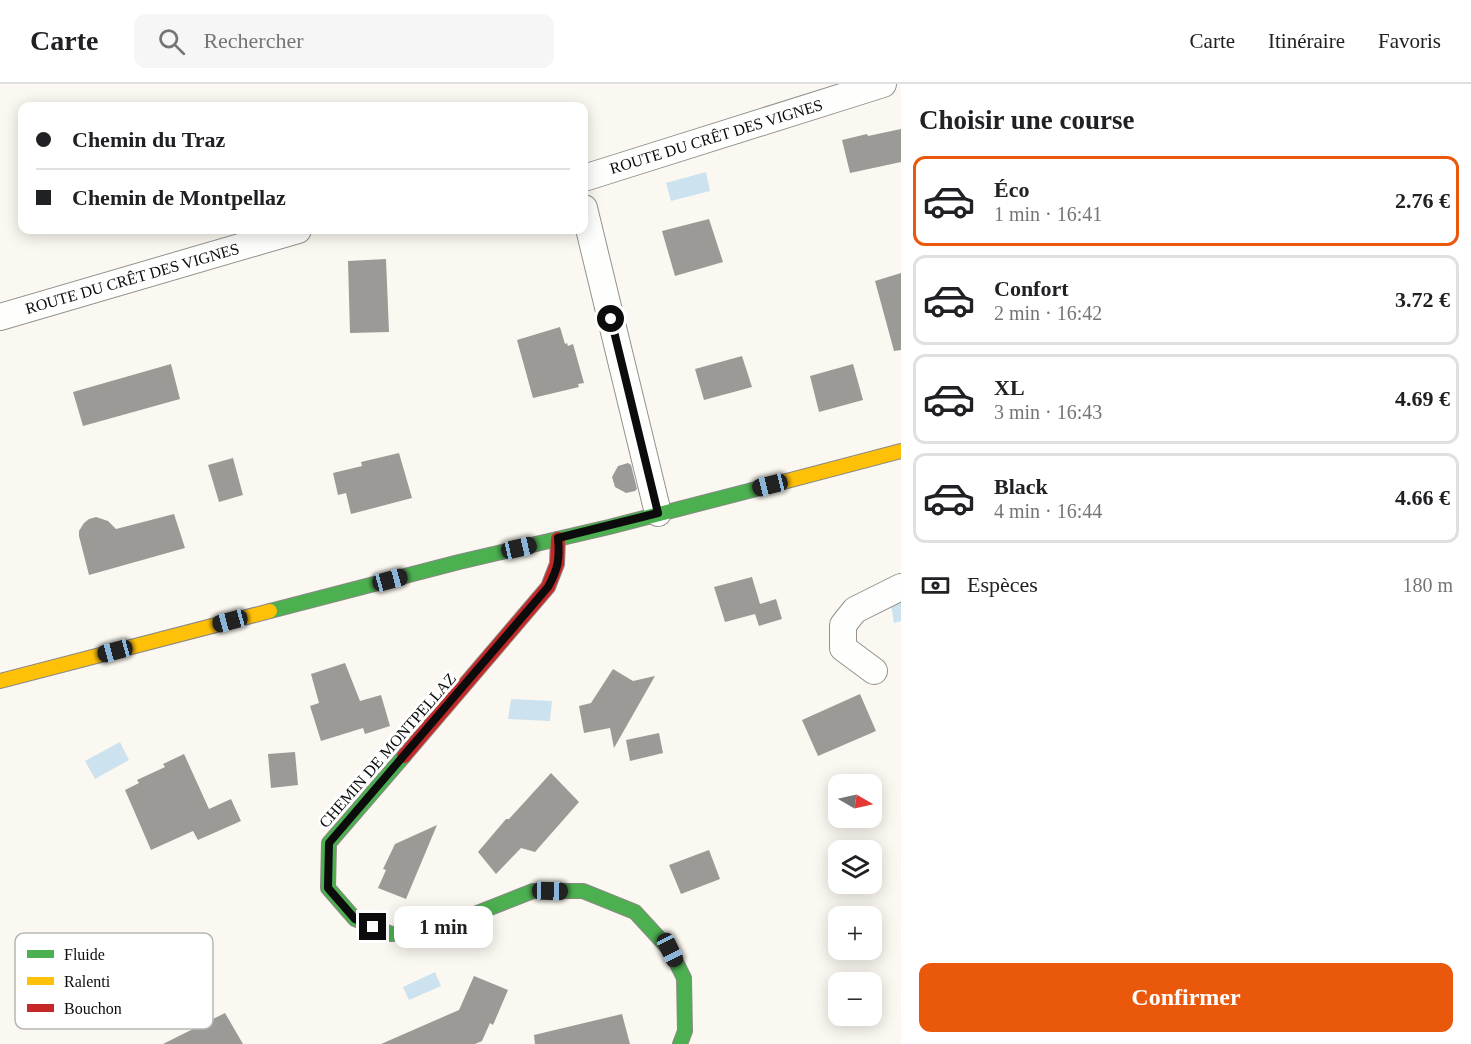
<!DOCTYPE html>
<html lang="fr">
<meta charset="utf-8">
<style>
body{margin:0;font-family:"Times New Roman",serif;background:#f6f6f6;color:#202124;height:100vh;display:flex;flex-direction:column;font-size:22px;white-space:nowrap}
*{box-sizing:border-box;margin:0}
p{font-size:20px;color:#757577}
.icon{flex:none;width:33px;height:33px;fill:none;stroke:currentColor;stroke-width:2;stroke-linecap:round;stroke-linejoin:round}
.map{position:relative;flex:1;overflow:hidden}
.drawer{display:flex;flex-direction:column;background:#fff;width:570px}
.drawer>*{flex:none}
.guide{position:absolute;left:18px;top:18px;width:570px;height:132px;border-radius:12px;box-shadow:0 3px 15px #0003;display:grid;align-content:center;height:132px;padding:0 18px;background:#fff}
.needle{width:39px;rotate:99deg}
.buttons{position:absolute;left:828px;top:690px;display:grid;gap:12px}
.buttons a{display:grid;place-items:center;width:54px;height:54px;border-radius:12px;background:#fff;box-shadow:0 3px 15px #0003;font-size:30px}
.end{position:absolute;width:27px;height:27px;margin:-14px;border:8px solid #0c0c0c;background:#fff;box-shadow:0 0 0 3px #fff}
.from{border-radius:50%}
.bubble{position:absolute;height:42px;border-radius:12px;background:#fff;box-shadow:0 3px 15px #0003;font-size:20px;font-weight:800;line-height:42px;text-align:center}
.car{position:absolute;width:18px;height:36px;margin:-18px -9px;border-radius:8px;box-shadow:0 0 4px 2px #0007;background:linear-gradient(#222 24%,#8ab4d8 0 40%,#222 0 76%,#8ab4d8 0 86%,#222 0)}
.guide b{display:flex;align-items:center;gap:21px;height:57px;font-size:22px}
.guide b+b{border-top:2px solid #e0e0e0}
.guide i{width:15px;height:15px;background:#202124}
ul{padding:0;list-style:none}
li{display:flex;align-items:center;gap:18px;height:90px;margin:0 12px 9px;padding:0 6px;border:3px solid #e0e0e0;border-radius:12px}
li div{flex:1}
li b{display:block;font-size:22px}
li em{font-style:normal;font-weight:800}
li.active{border-color:#ea580c}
li>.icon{width:54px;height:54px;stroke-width:1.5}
h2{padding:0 18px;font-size:27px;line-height:72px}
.pay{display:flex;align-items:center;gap:15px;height:66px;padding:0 18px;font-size:22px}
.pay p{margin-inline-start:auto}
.cta{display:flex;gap:12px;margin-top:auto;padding:12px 18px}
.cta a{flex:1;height:69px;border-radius:12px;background:#ea580c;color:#fff;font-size:24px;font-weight:800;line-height:69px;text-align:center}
header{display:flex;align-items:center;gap:36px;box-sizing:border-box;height:84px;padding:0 30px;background:#fff;border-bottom:2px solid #e0e0e0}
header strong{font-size:28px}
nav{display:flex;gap:33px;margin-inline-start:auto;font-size:21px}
.search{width:420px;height:54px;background:#f6f6f6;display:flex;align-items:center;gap:15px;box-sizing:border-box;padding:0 21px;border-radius:12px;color:#757577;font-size:22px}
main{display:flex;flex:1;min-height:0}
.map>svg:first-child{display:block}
.water{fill:#cce2ef}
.building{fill:#9c9a96}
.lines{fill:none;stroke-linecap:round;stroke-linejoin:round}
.street-casing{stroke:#93928f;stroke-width:28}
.fast-casing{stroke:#8a8985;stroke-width:16}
.slow-casing{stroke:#8a8985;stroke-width:16}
.jam-casing{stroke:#8a8985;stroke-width:16}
.street{stroke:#fefefd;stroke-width:26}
.fast{stroke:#4caf50;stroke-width:14}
.slow{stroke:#ffc107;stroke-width:14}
.jam{stroke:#c62828;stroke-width:14}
.route{stroke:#0c0c0c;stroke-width:8}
.labels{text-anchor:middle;stroke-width:6;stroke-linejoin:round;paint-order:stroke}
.street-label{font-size:16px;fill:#0c0c0c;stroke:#fff}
.key{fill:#fff;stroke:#b6b6b6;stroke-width:1.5}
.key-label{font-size:16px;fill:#0c0c0c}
</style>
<header>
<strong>Carte</strong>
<div class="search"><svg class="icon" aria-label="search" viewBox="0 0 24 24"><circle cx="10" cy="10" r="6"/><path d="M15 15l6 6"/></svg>Rechercher</div>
<nav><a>Carte</a><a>Itinéraire</a><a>Favoris</a></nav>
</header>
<main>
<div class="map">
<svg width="901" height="960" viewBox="0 0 901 960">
<rect width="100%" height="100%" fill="#faf8f0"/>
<g class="water">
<polygon points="706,88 710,107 671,117 666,99"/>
<polygon points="901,519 901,537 894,539 891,521"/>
<polygon points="511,615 552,617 550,637 508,635"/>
<polygon points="120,658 129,676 95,695 85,677"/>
<polygon points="435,888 441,902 409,916 403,903"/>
</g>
<g class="building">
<polygon points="901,45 901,78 850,89 842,56 867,50 868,52"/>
<polygon points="709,135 723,178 675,192 662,147"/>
<polygon points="386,175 389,248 350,249 348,177"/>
<polygon points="901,189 901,266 894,267 875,197"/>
<polygon points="560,243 565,260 567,259 568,262 573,260 584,299 578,300 579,303 533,314 517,256"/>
<polygon points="742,272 752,303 704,316 695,285"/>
<polygon points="171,280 180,315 83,342 73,308"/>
<polygon points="853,280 863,316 819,328 810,292"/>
<polygon points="399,369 412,414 351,430 346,409 338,411 333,389 362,382 361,378"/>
<polygon points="233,374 243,411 219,418 208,381"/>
<polygon points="628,379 631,381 637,405 635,407 626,409 615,403 612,393 618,382"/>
<polygon points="174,430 185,464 89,491 79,452 79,447 84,439 89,435 96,433 108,437 116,445"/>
<polygon points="752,493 760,520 776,515 782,535 759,542 755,530 725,538 714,503"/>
<polygon points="345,579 360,617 381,611 390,642 365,650 363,644 321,657 310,622 319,619 311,590"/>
<polygon points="613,585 633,597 655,592 614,664 610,644 584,649 579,622 591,619"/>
<polygon points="860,610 876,647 818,672 802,636"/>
<polygon points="659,649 663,669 630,677 626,656"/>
<polygon points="295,668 298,701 271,704 268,670"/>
<polygon points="184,670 209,725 231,715 241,737 198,756 193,747 151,766 125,706 139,699 137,696 165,683 163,680"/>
<polygon points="551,689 579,718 535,768 521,764 496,790 478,768 506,735 509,735"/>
<polygon points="437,741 406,815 378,804 386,786 383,785 395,760"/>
<polygon points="709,766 720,795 681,810 669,781"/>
<polygon points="474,892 508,906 493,941 490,939 482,957 475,960 381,960 459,926"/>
<polygon points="225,929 243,960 163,960"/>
<polygon points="622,930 630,960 535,960 534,951"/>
</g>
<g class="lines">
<g class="street-casing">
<g id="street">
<polyline points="584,94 883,0"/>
<polyline points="584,124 658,429"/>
<polyline points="0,233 298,146"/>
<polyline points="874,587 843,564 843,541 855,526 901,503"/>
</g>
</g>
<g class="fast-casing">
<g id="fast">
<polyline points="270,527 459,478 609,443 783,398"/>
<polyline points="404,672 329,759 328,804 355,835 391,850 429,848 533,807 583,807 635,828 670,866 684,894 685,947 680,960"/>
</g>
</g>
<g class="slow-casing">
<g id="slow">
<polyline points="783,398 901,367"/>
<polyline points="0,597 270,527"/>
</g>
</g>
<g class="jam-casing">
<polyline id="jam" points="404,672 548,503 557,480 558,455"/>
</g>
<use href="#street" class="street"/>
<use href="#fast" class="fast"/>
<use href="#slow" class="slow"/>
<use href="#jam" class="jam"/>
</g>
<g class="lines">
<path class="route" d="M373,843L355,835L328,804L329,759L548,503C558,485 560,475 558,454L658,429L611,235"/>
</g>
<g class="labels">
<g class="street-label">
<text transform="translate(716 52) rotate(-17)" y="6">ROUTE DU CRÊT DES VIGNES</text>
<text transform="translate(132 194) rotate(-16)" y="6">ROUTE DU CRÊT DES VIGNES</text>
<text transform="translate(387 666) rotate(-49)" y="6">CHEMIN DE MONTPELLAZ</text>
</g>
</g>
<rect x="15" y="849" width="198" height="96" rx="9" class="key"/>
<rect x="27" y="866" width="27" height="8" fill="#4caf50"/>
<rect x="27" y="893" width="27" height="8" fill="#ffc107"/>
<rect x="27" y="920" width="27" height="8" fill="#c62828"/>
<g class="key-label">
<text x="64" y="876">Fluide</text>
<text x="64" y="903">Ralenti</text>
<text x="64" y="930">Bouchon</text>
</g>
</svg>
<div class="buttons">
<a><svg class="needle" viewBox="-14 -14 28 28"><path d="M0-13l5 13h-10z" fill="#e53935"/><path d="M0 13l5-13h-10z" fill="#757577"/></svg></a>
<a><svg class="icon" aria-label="layers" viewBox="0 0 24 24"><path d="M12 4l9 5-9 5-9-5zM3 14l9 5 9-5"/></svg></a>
<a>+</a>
<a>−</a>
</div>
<i class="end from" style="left:611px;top:235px"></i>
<i class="end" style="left:373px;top:843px"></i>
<div class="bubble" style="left:394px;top:822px;width:99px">1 min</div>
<i class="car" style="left:770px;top:401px;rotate:256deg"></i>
<i class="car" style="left:519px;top:464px;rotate:77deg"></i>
<i class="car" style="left:390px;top:496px;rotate:75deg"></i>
<i class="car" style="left:230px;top:537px;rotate:255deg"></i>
<i class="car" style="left:115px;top:567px;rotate:255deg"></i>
<i class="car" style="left:550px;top:807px;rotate:91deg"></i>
<i class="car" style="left:670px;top:866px;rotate:154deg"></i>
<div class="guide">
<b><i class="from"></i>Chemin du Traz</b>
<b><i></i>Chemin de Montpellaz</b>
</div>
</div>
<section class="drawer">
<h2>Choisir une course</h2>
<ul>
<li class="active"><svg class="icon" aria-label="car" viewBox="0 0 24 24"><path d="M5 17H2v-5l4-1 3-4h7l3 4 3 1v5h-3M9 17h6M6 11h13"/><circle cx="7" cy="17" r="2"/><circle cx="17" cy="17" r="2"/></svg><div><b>Éco</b><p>1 min · 16:41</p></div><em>2.76 €</em></li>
<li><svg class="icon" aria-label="car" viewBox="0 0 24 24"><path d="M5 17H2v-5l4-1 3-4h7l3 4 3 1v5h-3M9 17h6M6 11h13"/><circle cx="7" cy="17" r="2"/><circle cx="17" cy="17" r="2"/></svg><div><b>Confort</b><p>2 min · 16:42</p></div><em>3.72 €</em></li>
<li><svg class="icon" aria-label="car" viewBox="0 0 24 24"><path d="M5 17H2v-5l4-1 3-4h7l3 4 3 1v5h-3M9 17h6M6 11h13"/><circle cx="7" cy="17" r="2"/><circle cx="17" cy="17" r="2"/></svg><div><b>XL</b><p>3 min · 16:43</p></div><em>4.69 €</em></li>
<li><svg class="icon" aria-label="car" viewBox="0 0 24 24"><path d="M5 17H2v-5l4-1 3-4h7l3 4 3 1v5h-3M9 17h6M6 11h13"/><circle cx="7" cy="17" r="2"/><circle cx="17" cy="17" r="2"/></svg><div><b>Black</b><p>4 min · 16:44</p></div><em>4.66 €</em></li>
</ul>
<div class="pay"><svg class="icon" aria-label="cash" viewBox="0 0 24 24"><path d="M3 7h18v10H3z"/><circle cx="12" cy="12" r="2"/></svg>Espèces<p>180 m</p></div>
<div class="cta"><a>Confirmer</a></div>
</section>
</main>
